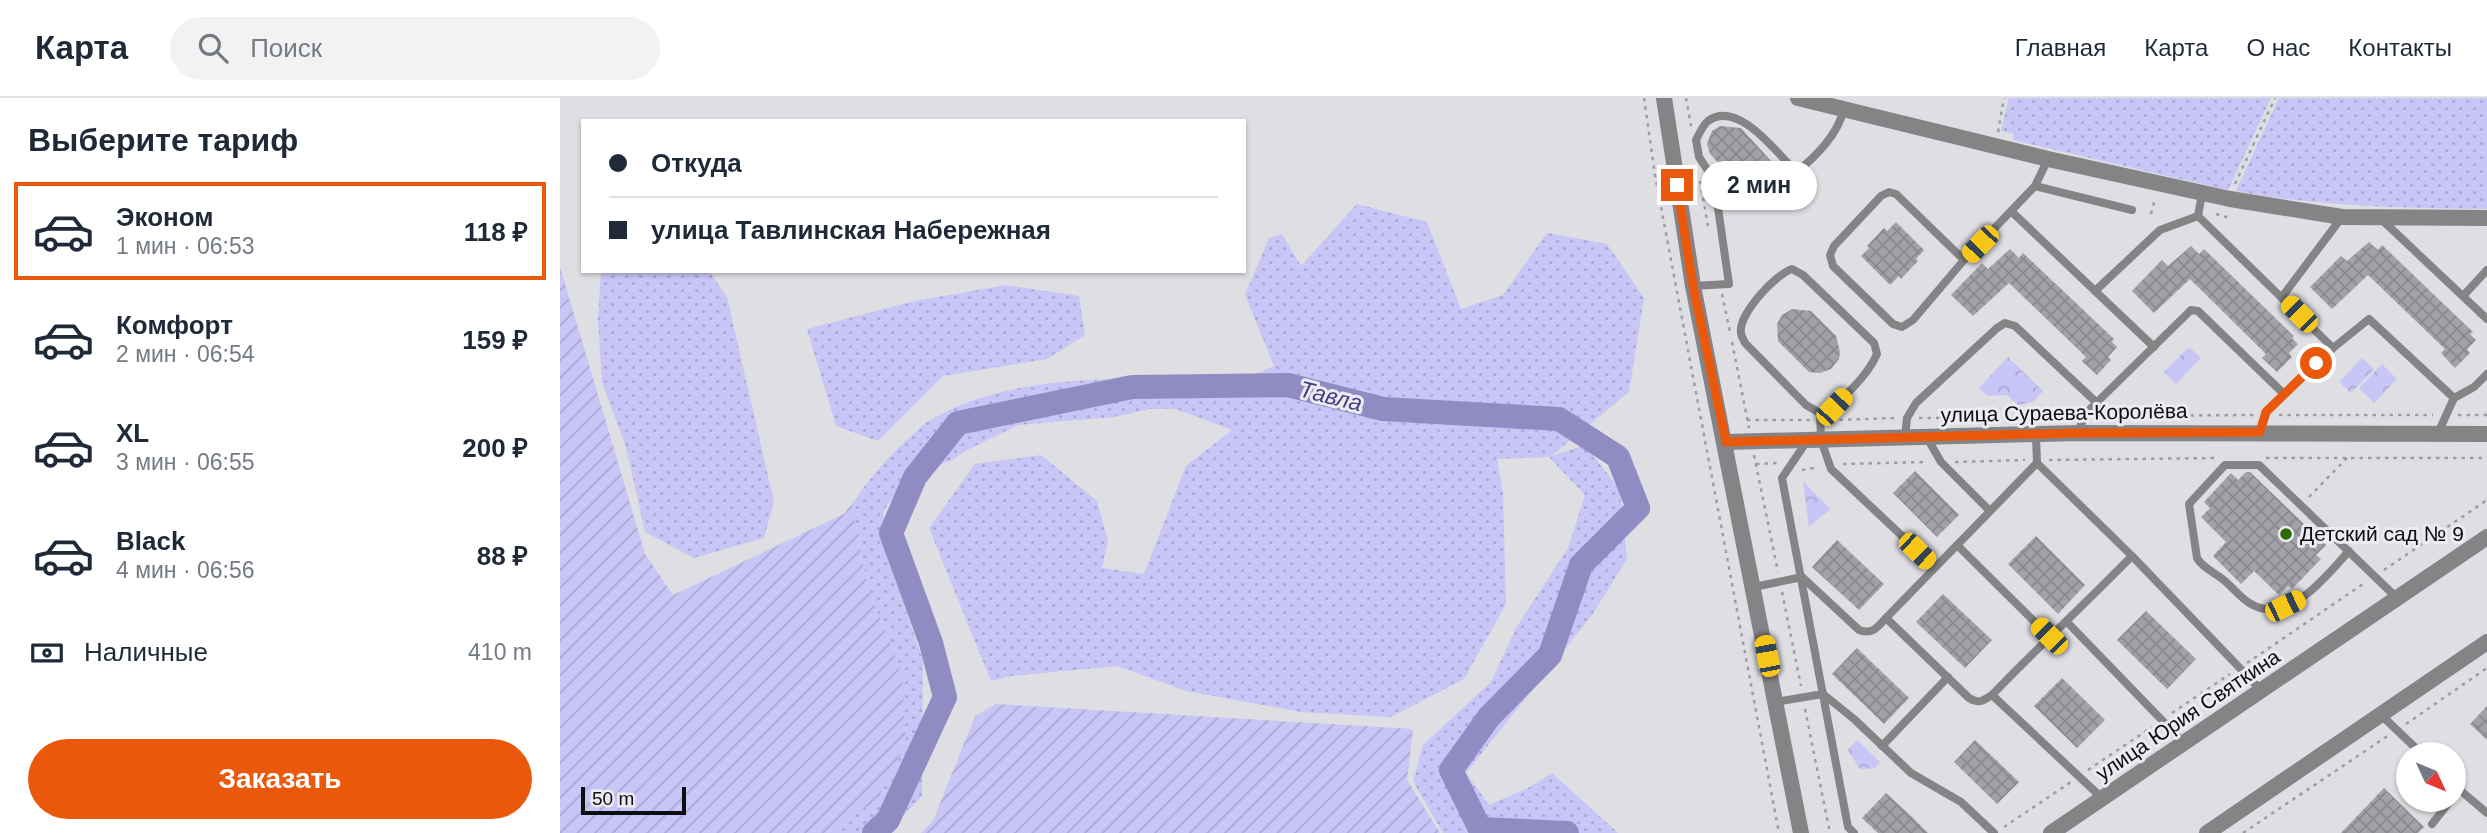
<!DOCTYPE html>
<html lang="ru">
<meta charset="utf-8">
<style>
body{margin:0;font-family:Helvetica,sans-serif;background:#f2f2f3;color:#1f2937;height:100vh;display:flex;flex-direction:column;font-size:26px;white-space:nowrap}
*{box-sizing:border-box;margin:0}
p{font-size:23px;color:#747a83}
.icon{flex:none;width:38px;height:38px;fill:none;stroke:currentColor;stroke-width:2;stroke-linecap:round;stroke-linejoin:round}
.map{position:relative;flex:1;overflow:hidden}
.sheet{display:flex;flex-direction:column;background:#fff;width:560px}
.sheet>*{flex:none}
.banner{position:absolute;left:21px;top:21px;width:665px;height:154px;border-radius:0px;box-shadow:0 2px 5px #0004;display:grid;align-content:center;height:154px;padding:0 28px;background:#fff}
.needle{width:46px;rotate:134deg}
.buttons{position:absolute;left:1836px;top:644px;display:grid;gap:14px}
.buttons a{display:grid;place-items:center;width:70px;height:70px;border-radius:50%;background:#fff;box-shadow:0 2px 5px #0004;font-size:35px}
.scale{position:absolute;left:21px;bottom:18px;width:105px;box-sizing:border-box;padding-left:7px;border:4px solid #0e0e10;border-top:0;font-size:19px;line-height:24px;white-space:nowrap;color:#0e0e10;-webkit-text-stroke:5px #ebebf1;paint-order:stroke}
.end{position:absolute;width:32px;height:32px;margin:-16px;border:9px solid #ea580c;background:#fff;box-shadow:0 0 0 4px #fff}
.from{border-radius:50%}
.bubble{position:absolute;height:49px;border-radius:24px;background:#fff;box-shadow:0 2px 5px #0004;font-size:23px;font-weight:600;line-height:49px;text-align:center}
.car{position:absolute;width:21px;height:42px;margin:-21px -10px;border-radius:9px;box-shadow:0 0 5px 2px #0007;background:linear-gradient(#f5c518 24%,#345 0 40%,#f5c518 0 76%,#345 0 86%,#f5c518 0)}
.banner b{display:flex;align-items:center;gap:24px;height:66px;font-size:26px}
.banner b+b{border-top:2px solid #e0e1e3}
.banner i{width:18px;height:18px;background:#1f2937}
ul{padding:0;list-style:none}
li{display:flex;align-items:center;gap:21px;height:98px;margin:0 14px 10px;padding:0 14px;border:4px solid transparent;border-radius:0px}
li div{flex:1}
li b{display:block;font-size:26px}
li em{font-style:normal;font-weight:600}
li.selected{border-color:#ea580c}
li>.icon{width:63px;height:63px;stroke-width:1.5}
h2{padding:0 28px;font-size:32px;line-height:84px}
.pay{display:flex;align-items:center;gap:18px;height:77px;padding:0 28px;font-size:26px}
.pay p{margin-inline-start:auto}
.primary-button{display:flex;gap:14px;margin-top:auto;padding:14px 28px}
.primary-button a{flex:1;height:80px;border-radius:42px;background:#ea580c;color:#fff;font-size:28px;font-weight:600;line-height:80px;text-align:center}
header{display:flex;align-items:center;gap:42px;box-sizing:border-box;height:98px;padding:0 35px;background:#fff;border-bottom:2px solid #e0e1e3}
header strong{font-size:33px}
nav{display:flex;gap:38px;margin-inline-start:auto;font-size:24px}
.search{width:490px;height:63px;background:#f2f2f3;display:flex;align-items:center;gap:18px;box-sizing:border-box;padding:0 24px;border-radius:38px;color:#747a83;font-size:26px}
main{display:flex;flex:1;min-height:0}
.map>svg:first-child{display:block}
.grass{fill:url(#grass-dots)}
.park{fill:url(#park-crowns)}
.garden{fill:url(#garden-furrows)}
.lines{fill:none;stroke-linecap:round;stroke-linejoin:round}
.river{stroke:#908cc3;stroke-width:24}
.building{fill:url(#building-cross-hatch)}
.path{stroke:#9e9ea2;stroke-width:2.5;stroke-dasharray:3.5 5;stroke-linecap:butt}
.lane{stroke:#848487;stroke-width:8}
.street{stroke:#848487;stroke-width:16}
.route{stroke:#ea580c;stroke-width:9}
.poi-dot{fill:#2b6c01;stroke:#ebebf1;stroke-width:2.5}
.labels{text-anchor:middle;stroke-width:6;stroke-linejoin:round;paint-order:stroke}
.street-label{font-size:21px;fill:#0e0e10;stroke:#ebebf1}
.poi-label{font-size:21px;fill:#0e0e10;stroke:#ebebf1;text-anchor:start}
.water-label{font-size:23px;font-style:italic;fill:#493e83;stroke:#ebebf1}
</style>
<header>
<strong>Карта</strong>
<div class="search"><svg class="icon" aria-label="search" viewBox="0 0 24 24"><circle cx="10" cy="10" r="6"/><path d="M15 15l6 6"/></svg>Поиск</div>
<nav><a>Главная</a><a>Карта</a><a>О нас</a><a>Контакты</a></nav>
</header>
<main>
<section class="sheet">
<h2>Выберите тариф</h2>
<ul>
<li class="selected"><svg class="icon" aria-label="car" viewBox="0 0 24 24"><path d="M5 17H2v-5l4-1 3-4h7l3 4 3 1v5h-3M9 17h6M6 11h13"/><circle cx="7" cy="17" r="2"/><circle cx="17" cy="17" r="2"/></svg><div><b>Эконом</b><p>1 мин · 06:53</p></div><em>118 ₽</em></li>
<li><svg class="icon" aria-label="car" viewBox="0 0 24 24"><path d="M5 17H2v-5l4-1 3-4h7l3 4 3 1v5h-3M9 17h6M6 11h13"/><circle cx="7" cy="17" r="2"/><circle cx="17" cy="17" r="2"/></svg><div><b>Комфорт</b><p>2 мин · 06:54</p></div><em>159 ₽</em></li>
<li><svg class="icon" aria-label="car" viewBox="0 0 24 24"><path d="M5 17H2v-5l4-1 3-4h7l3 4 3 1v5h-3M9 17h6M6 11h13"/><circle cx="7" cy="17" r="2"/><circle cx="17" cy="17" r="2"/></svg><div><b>XL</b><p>3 мин · 06:55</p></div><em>200 ₽</em></li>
<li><svg class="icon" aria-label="car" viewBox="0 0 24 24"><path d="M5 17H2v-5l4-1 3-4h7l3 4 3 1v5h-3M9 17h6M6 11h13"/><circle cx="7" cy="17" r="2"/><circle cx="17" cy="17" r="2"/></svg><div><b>Black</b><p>4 мин · 06:56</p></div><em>88 ₽</em></li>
</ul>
<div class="pay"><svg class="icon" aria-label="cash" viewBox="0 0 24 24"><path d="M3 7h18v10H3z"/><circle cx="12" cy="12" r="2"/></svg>Наличные<p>410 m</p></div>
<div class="primary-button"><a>Заказать</a></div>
</section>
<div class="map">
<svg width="1927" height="735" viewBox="0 0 1927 735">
<defs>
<pattern id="grass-dots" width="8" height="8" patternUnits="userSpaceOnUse" patternTransform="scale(1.75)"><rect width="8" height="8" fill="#c8c5f7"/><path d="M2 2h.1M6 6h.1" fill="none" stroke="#aba8d3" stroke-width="1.8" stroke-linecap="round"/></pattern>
<pattern id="park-crowns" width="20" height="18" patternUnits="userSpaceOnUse" patternTransform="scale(1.75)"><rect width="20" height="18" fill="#c8c5f7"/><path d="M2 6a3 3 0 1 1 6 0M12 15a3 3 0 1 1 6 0" fill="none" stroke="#aba8d3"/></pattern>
<pattern id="garden-furrows" width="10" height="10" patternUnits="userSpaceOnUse" patternTransform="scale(1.75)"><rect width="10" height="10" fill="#c8c5f7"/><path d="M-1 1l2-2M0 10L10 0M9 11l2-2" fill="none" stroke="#aba8d3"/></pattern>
<pattern id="building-cross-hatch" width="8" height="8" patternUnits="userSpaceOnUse" patternTransform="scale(1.75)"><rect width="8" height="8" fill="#a2a1a7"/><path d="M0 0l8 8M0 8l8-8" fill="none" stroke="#8a898f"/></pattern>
</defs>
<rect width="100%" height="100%" fill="#dedee3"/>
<g class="grass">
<polygon points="1449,0 1711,0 1668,92 1453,42 1454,36 1441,33"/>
<path d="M1719,0H1927V111C1839,110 1762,109 1676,93Z"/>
<path d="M797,106L867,124L901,211L943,197L987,135L1047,146L1084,200L1069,294L991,358L1025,347L1060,392L1067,461L1032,517L906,675L929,707L970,689L992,675L1058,735H883L853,683L863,647L931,584L956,530L1008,450L1025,397L989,359L937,361L943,395L946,506L904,581L831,619L741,614L626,593L557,568L451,578L431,583L369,430L415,366L481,357L537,403L548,443L542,470L584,476L626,368L672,332L616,311H590L554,319L458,327L409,351L392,362L346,380L323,414L330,467L363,562L362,698L327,735H268L316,703L333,551L308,491L292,406C310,380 324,363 347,342C354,336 360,329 367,324C447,275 552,282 643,279L650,296L714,268L685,197L709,140L722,136L741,168Z"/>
<polygon points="41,173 149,173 167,199 214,404 204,440 134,460 85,434 66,349 42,284 38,223"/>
<polygon points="446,187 519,198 525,237 487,261 383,278 318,343 276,328 247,231 355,203"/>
</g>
<g class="park">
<polygon points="1629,249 1641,260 1616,286 1604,274"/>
<polygon points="1448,259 1483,293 1473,304 1458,307 1447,297 1428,298 1419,290"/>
<polygon points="1802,260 1814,271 1791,295 1779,284"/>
<polygon points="1822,266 1837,281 1814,305 1799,290"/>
<polygon points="1243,383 1270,411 1249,429"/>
<polygon points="1297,642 1320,664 1315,670 1300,671 1288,652"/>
</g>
<g class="garden">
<polygon points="0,169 85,456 113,497 284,416 292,406 308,491 333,551 342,580 346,646 316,703 268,735 0,735"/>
<polygon points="436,606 853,631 847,682 880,735 361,735 373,723 415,618"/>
</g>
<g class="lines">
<polyline class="river" points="314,735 328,722 385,599 371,545 331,435 355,379 398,325 572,289 728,287 823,311 999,321 1058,359 1078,410 1021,467 990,557 929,619 891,672 920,731 1007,735"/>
</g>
<g class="building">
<polygon points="1160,28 1181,30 1212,64 1182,91 1150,56 1147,46 1152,33"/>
<polygon points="1336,124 1364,152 1356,161 1358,163 1341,181 1339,178 1330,187 1301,158 1309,150 1307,148 1324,130 1327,133"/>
<polygon points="1809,144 1818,152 1822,147 1913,234 1910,236 1916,242 1907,251 1910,255 1895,270 1881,255 1885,251 1808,177 1772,211 1750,189 1781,158 1787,163"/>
<polygon points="1631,148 1639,156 1644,151 1734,238 1732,240 1738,246 1729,255 1732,259 1717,274 1702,260 1706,256 1630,181 1594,215 1572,193 1602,162 1608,168"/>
<polygon points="1450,151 1459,160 1463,155 1554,241 1552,244 1557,249 1548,259 1551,262 1537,277 1522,263 1526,259 1449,185 1413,218 1391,197 1422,165 1428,171"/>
<polygon points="1232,211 1251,213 1276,238 1280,254 1279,261 1271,271 1260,275 1249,274 1218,243 1217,226 1222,217"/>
<polygon points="1355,373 1399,417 1377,439 1333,395"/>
<polygon points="1686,374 1690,374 1766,447 1756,457 1761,461 1732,491 1728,488 1719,497 1694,473 1681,486 1653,458 1666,444 1641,419 1650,410 1644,404 1671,375 1678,382"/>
<polygon points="1476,438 1525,487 1498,516 1448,466"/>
<polygon points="1277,442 1324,486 1299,512 1252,469"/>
<polygon points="1383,496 1432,542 1405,570 1356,524"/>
<polygon points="1586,513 1636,561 1607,591 1557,542"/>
<polygon points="1297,550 1349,600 1324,626 1272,576"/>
<polygon points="1502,580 1545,622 1517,650 1474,608"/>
<polygon points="1927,608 1927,642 1910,626"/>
<polygon points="1415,642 1459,684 1437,706 1394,664"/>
<polygon points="1824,690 1864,729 1858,735 1781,735"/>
<polygon points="1326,695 1351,718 1368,735 1318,735 1302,720"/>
</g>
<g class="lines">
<g class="path">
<polyline points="1084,0 1095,77 1219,735"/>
<polyline points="1126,0 1131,28"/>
<polyline points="1438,34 1444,0"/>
<polyline points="1140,83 1148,128"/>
<polyline points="1675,86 1715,0"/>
<polyline points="1591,116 1595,101"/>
<polyline points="1656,116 1666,119 1667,115"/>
<polyline points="1162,196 1170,234"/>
<polyline points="1172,244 1189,330"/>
<polyline points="1719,317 1873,317"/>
<polyline points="1898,317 1927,317"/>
<polyline points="1537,318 1695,317"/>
<polyline points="1359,320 1513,319"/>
<polyline points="1187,322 1250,322"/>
<polyline points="1271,322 1338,320"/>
<polyline points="1194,357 1218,474"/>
<polyline points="1706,360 1927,360"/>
<polyline points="1489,362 1658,360"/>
<polyline points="1395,364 1465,362"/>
<polyline points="1196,366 1217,365"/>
<polyline points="1283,366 1367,364"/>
<polyline points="1242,372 1259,369"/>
<polyline points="1749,399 1788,359"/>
<polyline points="1824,472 1927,402"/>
<polyline points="1222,494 1241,588"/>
<polyline points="1687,565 1806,484"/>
<polyline points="1245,611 1270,735"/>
<polyline points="1612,615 1670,576"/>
<polyline points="1846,626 1927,570"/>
<polyline points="1528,672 1592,629"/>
<polyline points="1444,729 1511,684"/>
<polyline points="1683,735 1829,637"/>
</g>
<g class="lane">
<polyline points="1475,88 1572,112"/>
<polyline points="1642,96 1638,118 1773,250"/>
<polyline points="1451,113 1594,249"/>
<polyline points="1821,121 1927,221"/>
<polyline points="1404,162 1336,96 1329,94 1321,98 1274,148 1270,157 1273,168 1333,226 1342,229 1353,222 1404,162 1475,88 1488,61"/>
<path d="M1133,188L1169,186L1154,82L1139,59L1136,42C1139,36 1143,27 1148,23C1178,1 1217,55 1236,74C1256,59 1278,36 1284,11"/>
<polyline points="1535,193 1600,132 1638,118"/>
<polyline points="1904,197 1927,172"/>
<polyline points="1722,199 1782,119"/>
<polyline points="1894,300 1914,289 1927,276"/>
<path d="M1260,315L1246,307L1185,245C1184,242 1181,238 1181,235C1178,216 1216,176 1232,171L1243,177L1314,245L1317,256C1308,277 1280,306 1260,315L1261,342L1271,371L1375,469"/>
<polyline points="1700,334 1706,314 1773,250 1809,221 1894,300 1878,335"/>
<polyline points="1517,335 1527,314 1631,212 1638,213 1724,296"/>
<polyline points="1345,338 1347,320 1356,305 1437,230 1445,225 1455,228 1537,305"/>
<polyline points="1366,338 1381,364 1430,413"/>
<polyline points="1476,338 1477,365 1572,458 1701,592"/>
<polyline points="1247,343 1222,380 1288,729 1294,735"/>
<polyline points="1397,447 1489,538"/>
<path d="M1789,453C1767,477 1729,528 1691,506C1682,501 1674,491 1666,484C1657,475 1643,471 1637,460L1629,406L1665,367H1699L1837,500"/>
<path d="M1194,489L1242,479L1299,532C1312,537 1317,530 1326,520"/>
<polyline points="1507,524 1624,645"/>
<path d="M1432,597C1423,603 1419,606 1409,600L1326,520L1477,365"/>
<polyline points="1215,604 1263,596 1294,621 1351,675 1401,704 1434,735"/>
<polyline points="1820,616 1862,656"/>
<polyline points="1322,648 1388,579"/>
<polyline points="1894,687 1927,715"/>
<path d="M1542,700L1432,597C1478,549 1526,505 1572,458"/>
<polyline points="1872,726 1891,702"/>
</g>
<g class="street">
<polyline points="1104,0 1133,188 1241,735"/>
<polyline points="1238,0 1488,61 1670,101 1782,119 1927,120"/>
<polyline points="1166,344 1517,335 1927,336"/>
<polyline points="1491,735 1927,439"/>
<polyline points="1647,735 1927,544"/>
</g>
</g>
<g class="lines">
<polyline class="route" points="1117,87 1133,188 1166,344 1517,335 1700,334 1706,314 1756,265"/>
</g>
<circle class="poi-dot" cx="1726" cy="436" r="7"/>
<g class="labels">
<g class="street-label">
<text transform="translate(1504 315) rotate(-1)" y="7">улица Сураева-Королёва</text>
<text transform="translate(1628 617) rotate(-34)" y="7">улица Юрия Святкина</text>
</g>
<g class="poi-label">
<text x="1740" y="443">Детский сад № 9</text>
</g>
<g class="water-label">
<text transform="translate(771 298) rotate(14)" y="8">Тавла</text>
</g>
</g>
</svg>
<div class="buttons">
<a><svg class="needle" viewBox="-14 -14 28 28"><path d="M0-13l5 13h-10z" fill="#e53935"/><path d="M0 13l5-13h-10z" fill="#747a83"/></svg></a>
</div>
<div class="scale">50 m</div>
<i class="end from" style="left:1756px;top:265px"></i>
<i class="end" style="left:1117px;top:87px"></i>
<div class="bubble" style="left:1141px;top:63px;width:116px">2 мин</div>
<i class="car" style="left:1420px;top:146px;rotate:224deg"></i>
<i class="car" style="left:1739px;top:216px;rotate:315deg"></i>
<i class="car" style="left:1274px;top:309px;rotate:43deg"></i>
<i class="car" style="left:1357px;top:453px;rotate:134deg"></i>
<i class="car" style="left:1725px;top:508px;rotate:64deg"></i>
<i class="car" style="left:1489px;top:538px;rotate:315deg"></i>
<i class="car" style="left:1207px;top:558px;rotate:349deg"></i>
<div class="banner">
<b><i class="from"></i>Откуда</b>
<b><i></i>улица Тавлинская Набережная</b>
</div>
</div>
</main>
